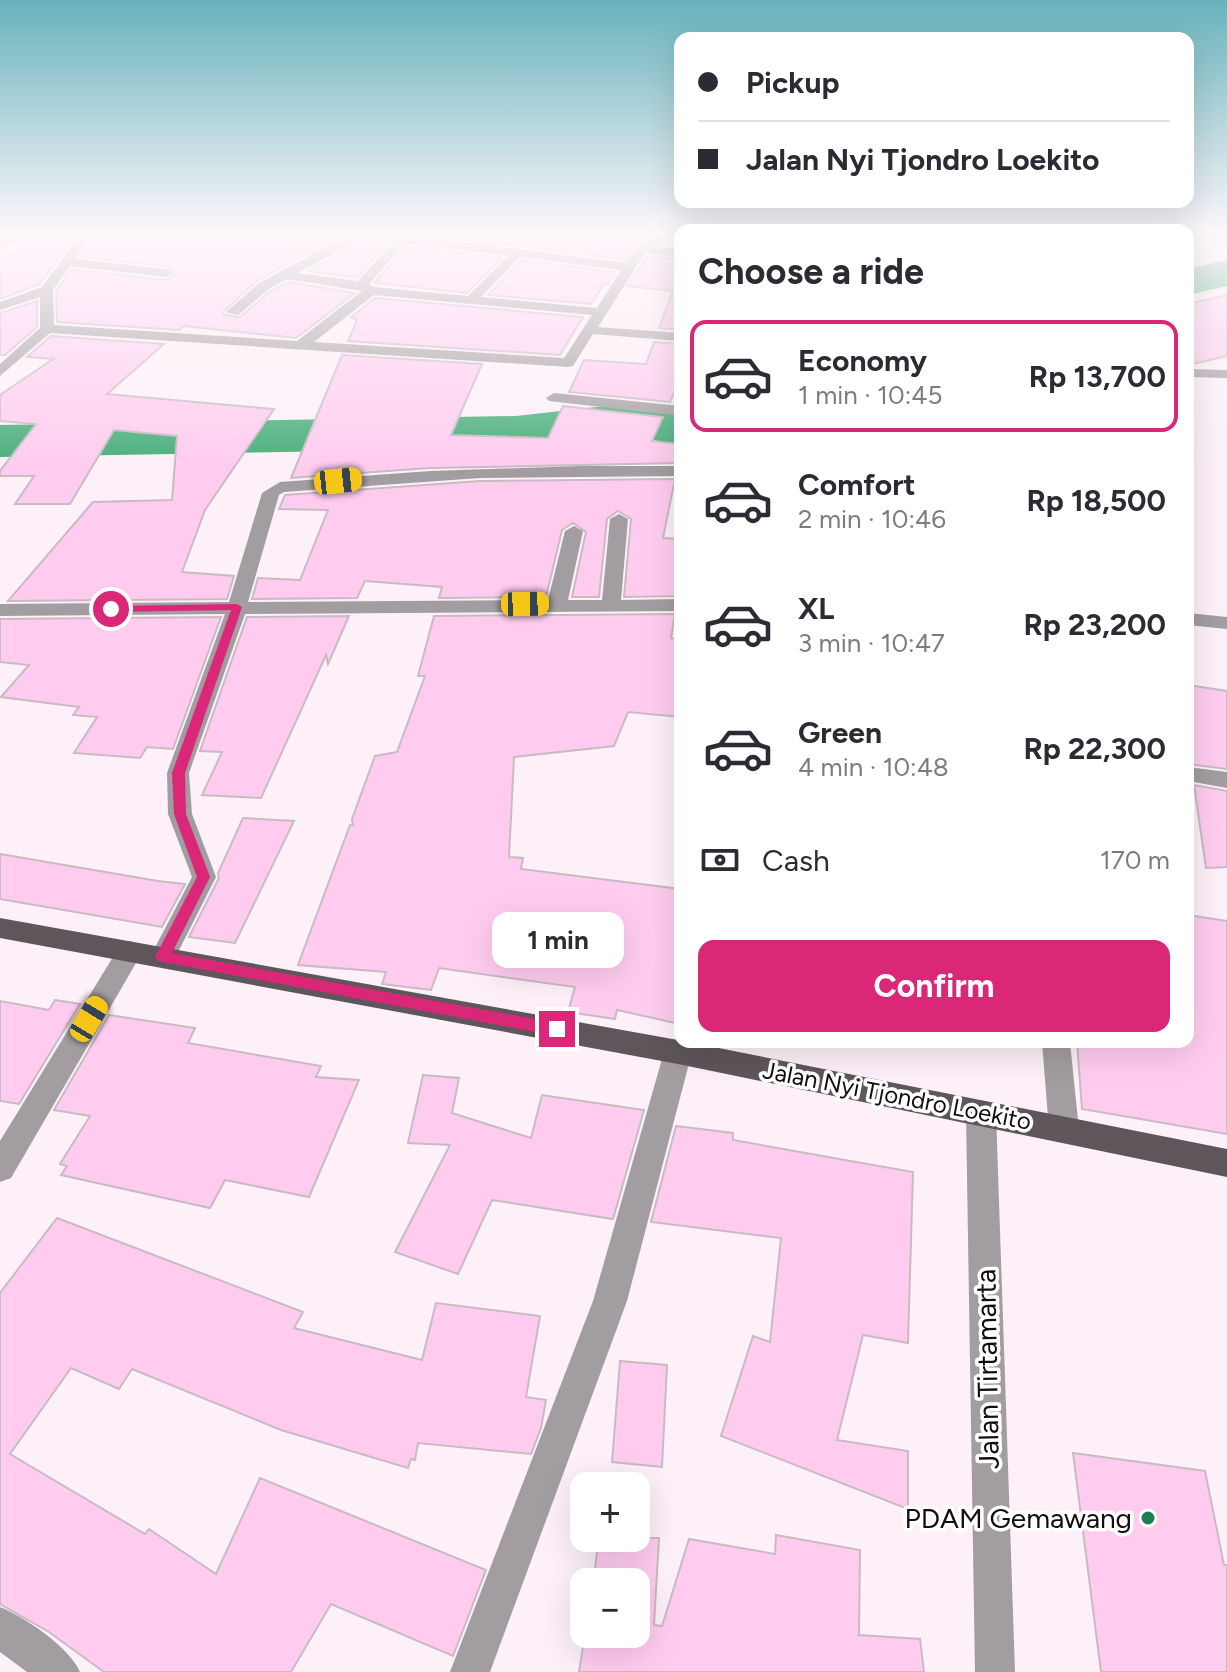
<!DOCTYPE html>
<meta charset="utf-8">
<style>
body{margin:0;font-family:Figtree,sans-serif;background:#f7f7f7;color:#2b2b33;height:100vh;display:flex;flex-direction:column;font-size:30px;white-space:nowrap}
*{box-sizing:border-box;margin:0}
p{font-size:26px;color:#7c7c81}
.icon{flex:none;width:44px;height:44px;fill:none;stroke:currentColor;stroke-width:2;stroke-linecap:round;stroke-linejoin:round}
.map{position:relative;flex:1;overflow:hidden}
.sheet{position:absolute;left:674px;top:224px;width:520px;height:824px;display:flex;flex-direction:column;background:#fff;border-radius:16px;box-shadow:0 8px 32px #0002}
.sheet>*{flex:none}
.top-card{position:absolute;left:674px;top:32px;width:520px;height:176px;border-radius:16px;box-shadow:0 8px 32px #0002;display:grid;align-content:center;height:176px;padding:0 24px;background:#fff}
.buttons{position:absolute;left:570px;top:1472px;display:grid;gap:16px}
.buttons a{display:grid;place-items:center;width:80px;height:80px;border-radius:16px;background:#fff;box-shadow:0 8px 32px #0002;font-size:40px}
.end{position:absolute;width:36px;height:36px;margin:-18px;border:10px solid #db2777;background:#fff;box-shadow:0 0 0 4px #fff}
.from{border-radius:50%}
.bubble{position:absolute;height:56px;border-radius:16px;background:#fff;box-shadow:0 8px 32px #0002;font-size:26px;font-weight:700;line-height:56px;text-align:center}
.car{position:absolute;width:24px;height:48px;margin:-24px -12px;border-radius:10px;box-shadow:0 0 6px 2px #0007;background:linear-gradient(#f5c518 24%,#345 0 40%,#f5c518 0 76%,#345 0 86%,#f5c518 0)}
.top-card b{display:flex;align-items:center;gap:28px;height:76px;font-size:30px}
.top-card b+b{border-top:2px solid #e1e1e2}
.top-card i{width:20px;height:20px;background:#2b2b33}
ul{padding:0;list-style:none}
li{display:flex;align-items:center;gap:24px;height:112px;margin:0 16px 12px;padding:0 8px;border:4px solid transparent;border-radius:16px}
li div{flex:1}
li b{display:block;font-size:30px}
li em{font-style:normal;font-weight:700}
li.current{border-color:#db2777}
li>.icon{width:72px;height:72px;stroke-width:1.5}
h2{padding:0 24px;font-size:36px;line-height:96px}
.pay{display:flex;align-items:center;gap:20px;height:88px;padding:0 24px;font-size:30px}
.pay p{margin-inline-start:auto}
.button{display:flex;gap:16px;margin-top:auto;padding:16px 24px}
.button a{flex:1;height:92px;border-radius:16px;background:#db2777;color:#fff;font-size:32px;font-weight:700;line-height:92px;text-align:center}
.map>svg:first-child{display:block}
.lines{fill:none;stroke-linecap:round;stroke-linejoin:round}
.river{fill:#48ae7b;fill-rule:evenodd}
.building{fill:#ffccef;stroke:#c8bbc3;stroke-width:2}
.minor{fill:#a29da0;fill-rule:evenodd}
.major{fill:#5f565c;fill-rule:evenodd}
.route{fill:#db2777}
.poi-dot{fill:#207c53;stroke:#fff;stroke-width:3}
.labels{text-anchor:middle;stroke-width:7;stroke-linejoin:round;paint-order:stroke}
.street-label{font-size:24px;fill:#110d10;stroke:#fff}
.near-street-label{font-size:28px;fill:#110d10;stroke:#fff}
.near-poi-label{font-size:28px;fill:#110d10;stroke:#fff;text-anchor:end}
</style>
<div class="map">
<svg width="1227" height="1672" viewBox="0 0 1227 1672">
<rect width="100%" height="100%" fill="#fdf0f8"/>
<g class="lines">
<g class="river">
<polygon points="1227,260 1227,286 1188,295 1188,269"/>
<polygon points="640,402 680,414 680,448 636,434 516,448 0,457 0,425 516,416"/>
</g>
</g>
<g class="building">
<polygon points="66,234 77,234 40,284 0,299 0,258"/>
<polygon points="96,234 183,234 223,245 233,239 229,234 344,234 258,280 223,312 225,315 240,317 271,291 288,282 355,293 296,338 184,326 179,330 57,322 56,291 71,269 166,280 175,274 166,266 80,257"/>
<polygon points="421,234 654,234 639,243 625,260"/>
<polygon points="364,241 388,243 357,278 308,271"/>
<polygon points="407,246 502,258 467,293 374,283"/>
<polygon points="647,256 680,260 680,330 659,328 673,291 627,286"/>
<polygon points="521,260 616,272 608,284 604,284 591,304 488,295"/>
<polygon points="1227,295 1227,356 1188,365 1188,304"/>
<polygon points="375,298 583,317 560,355 348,341 357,320 351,317"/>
<polygon points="37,301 37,327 5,355 0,355 0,313"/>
<polygon points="51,336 164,344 107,394 274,409 205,510 182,572 234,576 227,599 8,601 93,502 172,500 177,436 114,430 70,504 15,504 34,476 0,476 0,471 36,424 0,421 0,395 53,359 27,357"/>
<polygon points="654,342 680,344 680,379 670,402 569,392 584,360 646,364"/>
<polygon points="342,355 482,364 451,435 548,438 563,406 663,417 652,441 680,444 678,463 430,468 291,478"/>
<polygon points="675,479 663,538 680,539 678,596 624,597 631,519 618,511 607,519 599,597 572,597 586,532 573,523 562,530 546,597 439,598 442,587 365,581 357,598 252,599 258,578 300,580 328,510 279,509 285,495 480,481"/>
<polygon points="675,614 671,638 680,639 680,717 628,712 614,746 514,757 509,857 523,858 521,869 680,889 680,1024 617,1010 615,1019 568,1012 575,987 439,968 431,990 382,984 386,972 298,965 350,825 353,825 352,819 375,756 397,752 425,676 418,676 434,616"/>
<polygon points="349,616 328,664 326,655 261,798 202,795 222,752 200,751 247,617"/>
<polygon points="221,617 173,749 147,747 140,758 74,753 97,717 73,715 79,707 1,697 29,665 0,662 0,619"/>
<polygon points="1188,685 1227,691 1227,769 1188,764"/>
<polygon points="1194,785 1227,791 1227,867 1206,868"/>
<polygon points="243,818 294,821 235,943 189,937 219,878 218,873"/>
<polygon points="0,854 158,881 185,884 162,927 0,899"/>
<polygon points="1188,915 1227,921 1227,1134 1082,1109 1077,1042 1188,1042"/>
<polygon points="55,1000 80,1004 19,1104 0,1101 0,1001 49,1010"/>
<polygon points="109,1015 195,1028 188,1043 321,1066 316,1077 359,1080 309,1197 225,1180 210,1208 61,1175 67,1166 60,1164 90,1116 54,1110"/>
<polygon points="423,1075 459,1078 452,1113 531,1138 542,1095 644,1110 613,1219 492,1200 458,1274 395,1252 450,1145 408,1143"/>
<polygon points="676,1126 733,1133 733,1140 913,1172 908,1343 863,1335 837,1440 908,1451 908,1509 721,1436 753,1336 770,1342 781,1238 651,1222"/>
<polygon points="57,1218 303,1312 294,1328 422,1360 436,1303 540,1316 526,1397 546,1400 541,1428 531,1454 418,1443 415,1460 411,1459 408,1468 281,1430 132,1369 119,1389 71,1368 10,1454 145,1534 149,1529 216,1574 260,1478 486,1570 453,1656 331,1604 291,1672 104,1672 49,1632 0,1604 0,1293"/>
<polygon points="620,1361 667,1365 662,1467 612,1462"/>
<polygon points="1073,1453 1205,1471 1224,1565 1227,1565 1227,1672 1101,1672"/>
<polygon points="776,1535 860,1550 859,1635 920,1639 924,1672 579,1672 585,1634 636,1634 636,1582 593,1582 599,1538 659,1538 654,1625 662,1626 689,1539 775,1554"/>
</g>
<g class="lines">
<g class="minor">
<polygon points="21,234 42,234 0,247 0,239"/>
<path d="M81,234H93L75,259L166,269L172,273L166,277L70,266L53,290L54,325L297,341L362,291L287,279L269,289L238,315L226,312L259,283L351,234H414L412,236L626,263C638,244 651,234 674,234L654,247L680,249V257L645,253L598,327L680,333V341L593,334L573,366L568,367L50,333L0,376V364L40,328V297L0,310V302L42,287ZM363,238L394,241L358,281L298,273ZM406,243L508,256L468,296L374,287L369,284ZM520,257L621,270L597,308L481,297ZM374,295L592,315L564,358L314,342Z"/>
<polygon points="186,234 221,234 230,238 224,242"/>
<polygon points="1188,234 1227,234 1227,242 1193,238"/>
<polygon points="1188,369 1227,370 1227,378 1188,377"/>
<polygon points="554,393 680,406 680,416 549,401 546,398"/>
<polygon points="580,466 680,466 680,476 480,478 284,492 279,495 248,602 548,600 565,531 574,526 583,531 568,600 602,600 610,519 619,514 628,519 621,600 680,599 680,611 245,614 189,773 192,814 216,877 172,964 163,967 154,964 150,957 192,877 168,814 167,773 225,614 0,616 0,604 229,602 262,493 280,482 430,471"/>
<polygon points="1188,613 1227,617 1227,629 1188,625"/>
<polygon points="1188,767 1227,772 1227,788 1188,781"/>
<polygon points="130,941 139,944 143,951 11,1178 0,1182 0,1141 121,944"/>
<polygon points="678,1040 688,1044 692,1052 627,1301 490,1672 450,1672 593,1301 664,1052 668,1044"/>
<polygon points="1042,1042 1070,1042 1079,1130 1075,1139 1064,1143 1053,1139 1049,1130"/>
<polygon points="981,1100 991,1104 996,1113 1015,1672 975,1672 966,1113 971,1104"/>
<path d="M0,1607C25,1617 70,1648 80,1672H27L0,1652Z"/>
</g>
<polygon class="major" points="0,918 678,1040 1227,1149 1227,1177 678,1064 0,938"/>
</g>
<linearGradient id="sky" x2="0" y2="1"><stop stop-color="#68b2bc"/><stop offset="0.5" stop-color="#fef8fc"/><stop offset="1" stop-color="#fef8fc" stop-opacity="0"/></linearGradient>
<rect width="1227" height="468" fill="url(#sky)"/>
<polygon class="route" points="237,604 242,607 185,773 186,814 210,877 172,953 557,1023 564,1029 562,1034 557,1036 158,961 155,957 197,877 174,814 172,773 231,610 111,612 105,609 111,606"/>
<circle class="poi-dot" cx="1148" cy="1518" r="8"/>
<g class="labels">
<g class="street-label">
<text transform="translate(897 1096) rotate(11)" y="8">Jalan Nyi Tjondro Loekito</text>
</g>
<g class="near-street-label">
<text transform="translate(987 1369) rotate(-91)" y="10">Jalan Tirtamarta</text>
</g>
<g class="near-poi-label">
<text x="1132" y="1528">PDAM Gemawang</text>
</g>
</g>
</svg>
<div class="buttons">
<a>+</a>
<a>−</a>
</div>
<i class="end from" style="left:111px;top:609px"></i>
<i class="end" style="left:557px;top:1029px"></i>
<div class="bubble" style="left:492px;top:912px;width:132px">1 min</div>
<i class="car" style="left:338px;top:481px;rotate:84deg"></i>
<i class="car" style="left:525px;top:604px;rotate:89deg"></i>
<i class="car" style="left:89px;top:1019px;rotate:31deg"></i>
<div class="top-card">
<b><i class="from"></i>Pickup</b>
<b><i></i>Jalan Nyi Tjondro Loekito</b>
</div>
<section class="sheet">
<h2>Choose a ride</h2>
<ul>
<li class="current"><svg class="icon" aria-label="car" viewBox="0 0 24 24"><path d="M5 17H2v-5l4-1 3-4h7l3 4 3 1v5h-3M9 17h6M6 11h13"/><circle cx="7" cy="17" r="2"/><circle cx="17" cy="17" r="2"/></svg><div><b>Economy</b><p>1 min · 10:45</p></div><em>Rp 13,700</em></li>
<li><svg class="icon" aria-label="car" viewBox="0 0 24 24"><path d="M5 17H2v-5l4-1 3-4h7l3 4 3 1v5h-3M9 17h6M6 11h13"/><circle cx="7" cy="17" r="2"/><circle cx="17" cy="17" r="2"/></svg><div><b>Comfort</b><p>2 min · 10:46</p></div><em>Rp 18,500</em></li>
<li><svg class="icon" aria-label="car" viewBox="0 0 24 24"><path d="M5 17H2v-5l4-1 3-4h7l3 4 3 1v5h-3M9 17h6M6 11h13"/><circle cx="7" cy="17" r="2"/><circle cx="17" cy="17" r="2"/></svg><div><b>XL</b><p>3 min · 10:47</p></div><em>Rp 23,200</em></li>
<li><svg class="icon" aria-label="car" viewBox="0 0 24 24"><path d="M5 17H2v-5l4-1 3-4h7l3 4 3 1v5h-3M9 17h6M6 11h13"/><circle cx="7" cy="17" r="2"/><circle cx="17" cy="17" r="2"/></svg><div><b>Green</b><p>4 min · 10:48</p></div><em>Rp 22,300</em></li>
</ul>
<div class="pay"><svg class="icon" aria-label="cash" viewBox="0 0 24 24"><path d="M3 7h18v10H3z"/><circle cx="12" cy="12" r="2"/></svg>Cash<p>170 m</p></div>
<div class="button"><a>Confirm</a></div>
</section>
</div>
